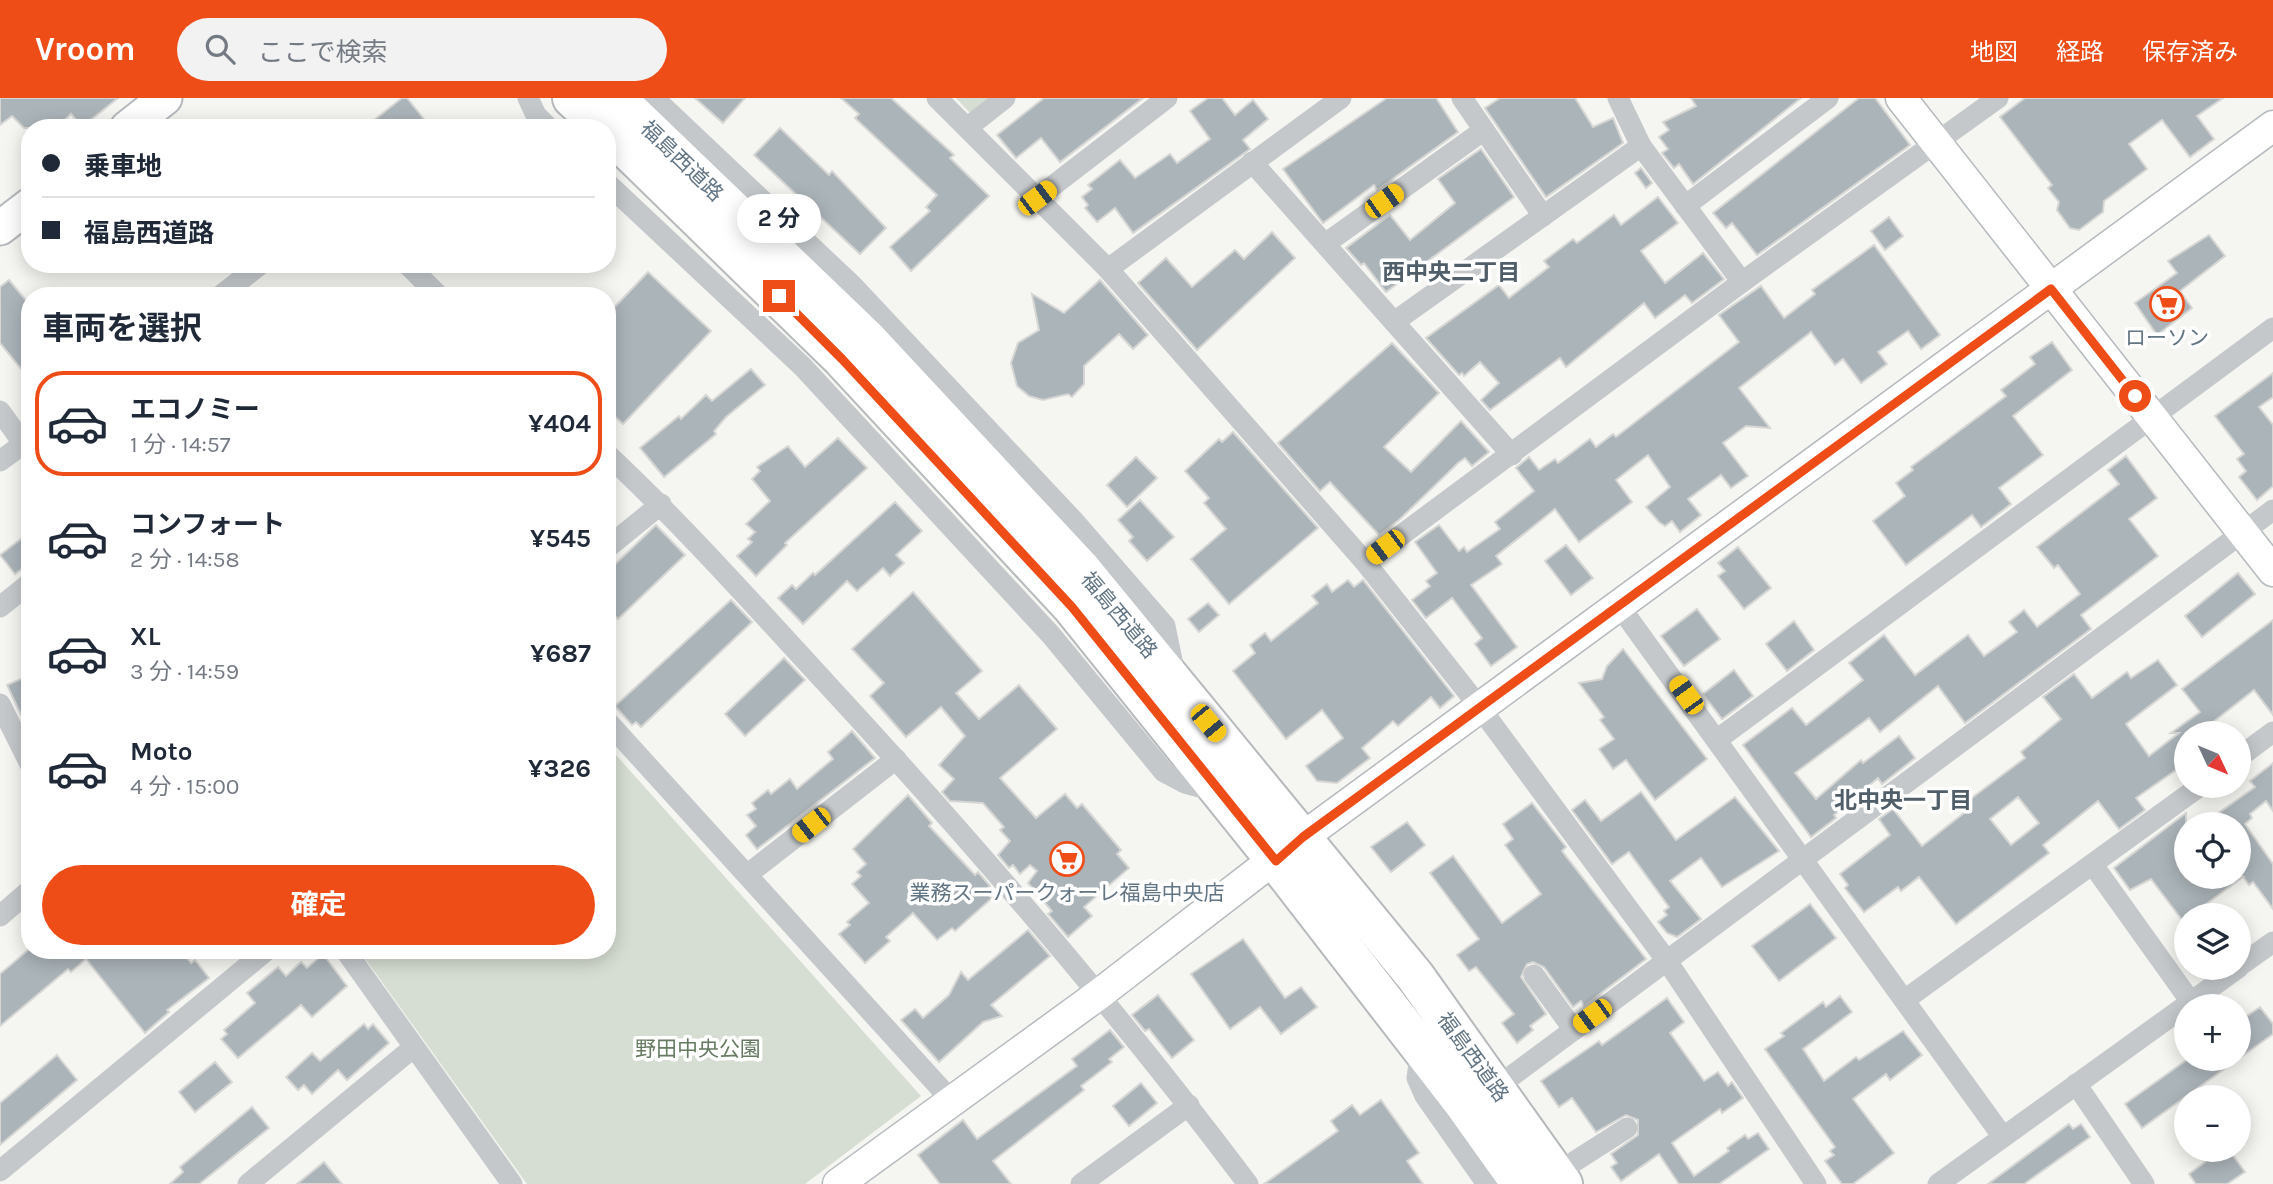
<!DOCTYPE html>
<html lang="ja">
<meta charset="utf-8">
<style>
body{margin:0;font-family:Karla,"Noto Sans JP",sans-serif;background:#f2f2f3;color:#1f2937;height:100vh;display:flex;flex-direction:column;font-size:26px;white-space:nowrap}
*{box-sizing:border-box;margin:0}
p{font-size:23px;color:#747a83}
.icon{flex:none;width:38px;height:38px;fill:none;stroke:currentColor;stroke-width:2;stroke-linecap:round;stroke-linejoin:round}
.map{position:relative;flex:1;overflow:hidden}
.side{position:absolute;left:21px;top:189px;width:595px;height:672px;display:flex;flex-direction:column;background:#fff;border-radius:28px;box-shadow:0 4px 18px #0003}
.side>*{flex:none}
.banner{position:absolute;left:21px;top:21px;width:595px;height:154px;border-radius:28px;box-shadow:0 4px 18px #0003;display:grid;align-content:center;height:154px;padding:0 21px;background:#fff}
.needle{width:46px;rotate:134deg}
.controls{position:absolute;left:2174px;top:623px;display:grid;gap:14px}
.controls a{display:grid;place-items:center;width:77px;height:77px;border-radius:50%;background:#fff;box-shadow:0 4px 18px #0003;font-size:35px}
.end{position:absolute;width:32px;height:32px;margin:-16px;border:9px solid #ef4d18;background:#fff;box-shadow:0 0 0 4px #fff}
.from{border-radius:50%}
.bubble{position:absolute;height:49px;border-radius:24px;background:#fff;box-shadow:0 4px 18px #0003;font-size:23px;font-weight:700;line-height:49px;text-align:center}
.car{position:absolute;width:21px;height:42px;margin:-21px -10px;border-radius:9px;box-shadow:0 0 5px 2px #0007;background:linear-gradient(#f5c518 24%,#345 0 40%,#f5c518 0 76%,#345 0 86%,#f5c518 0)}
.banner b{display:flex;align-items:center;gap:24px;height:66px;font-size:26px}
.banner b+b{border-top:2px solid #e0e1e3}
.banner i{width:18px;height:18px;background:#1f2937}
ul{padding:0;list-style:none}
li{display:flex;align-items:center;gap:21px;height:105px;margin:0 14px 10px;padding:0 7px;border:4px solid transparent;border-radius:28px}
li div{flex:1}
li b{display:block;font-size:26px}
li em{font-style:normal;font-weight:700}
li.selected{border-color:#ef4d18}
li>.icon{width:63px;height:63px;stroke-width:1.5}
h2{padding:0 21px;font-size:32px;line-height:84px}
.cta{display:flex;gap:14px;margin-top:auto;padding:14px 21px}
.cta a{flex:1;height:80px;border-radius:42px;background:#ef4d18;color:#fff;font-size:28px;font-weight:700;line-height:80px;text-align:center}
header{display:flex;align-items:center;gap:42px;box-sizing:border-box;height:98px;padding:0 35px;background:#ef4d18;color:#fff}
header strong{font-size:33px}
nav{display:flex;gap:38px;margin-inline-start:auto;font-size:24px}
.search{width:490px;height:63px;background:#f2f2f3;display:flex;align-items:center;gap:18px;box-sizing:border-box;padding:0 24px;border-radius:38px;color:#747a83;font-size:26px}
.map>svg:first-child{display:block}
.green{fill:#d6ddd2}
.building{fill:#abb4b9;stroke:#d6d6d4;stroke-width:2;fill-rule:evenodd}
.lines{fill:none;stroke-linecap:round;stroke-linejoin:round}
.secondary-casing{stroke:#b4babe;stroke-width:33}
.primary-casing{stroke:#b5b9bd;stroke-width:37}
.highway-casing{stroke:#b6babd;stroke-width:42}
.street{stroke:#c4c8cb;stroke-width:21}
.secondary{stroke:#fff;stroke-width:30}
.primary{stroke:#fff;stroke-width:33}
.highway{stroke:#fff;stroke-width:38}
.route{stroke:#ef4d18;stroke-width:9}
.labels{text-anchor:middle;stroke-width:7;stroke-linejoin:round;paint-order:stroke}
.street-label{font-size:21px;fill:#627584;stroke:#fff}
.poi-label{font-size:21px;fill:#627584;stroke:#fff}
.park-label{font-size:21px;fill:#667b61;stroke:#fff}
.neighbourhood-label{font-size:23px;font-weight:bold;fill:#505e69;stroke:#fff}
</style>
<header>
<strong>Vroom</strong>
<div class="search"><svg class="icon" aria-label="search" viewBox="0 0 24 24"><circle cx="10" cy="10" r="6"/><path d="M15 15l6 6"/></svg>ここで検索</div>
<nav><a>地図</a><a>経路</a><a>保存済み</a></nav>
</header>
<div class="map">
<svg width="2273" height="1086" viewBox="0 0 2273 1086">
<rect width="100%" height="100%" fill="#f5f5f1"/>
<g class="green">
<polygon points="956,0 991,0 971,16"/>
<polygon points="607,647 921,998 805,1086 527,1086 359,852 607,852"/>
</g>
<g class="building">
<polygon points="0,0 118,0 82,29 71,16 57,30 24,30 12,18 0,27"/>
<polygon points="402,0 407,0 431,30 364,30"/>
<polygon points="695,0 745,0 723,25"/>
<polygon points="841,0 891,0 954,57 950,60 989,98 911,173 890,149 930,113 926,109 937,97 855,20 859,16"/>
<polygon points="1044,0 1143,0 1060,64 1041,40 1016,60 997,37"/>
<polygon points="1208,0 1222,0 1235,17 1253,2 1268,21 1243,42 1250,51 1133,135 1115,110 1097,124 1085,110 1088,107 1082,99 1092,91 1088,87 1120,62 1135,80 1170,56 1177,65 1210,41 1190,13"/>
<polygon points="1387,0 1436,0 1458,34 1377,92 1374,87 1323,125 1283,71"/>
<polygon points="1500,0 1575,0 1593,29 1613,20 1623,45 1546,99 1485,10"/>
<polygon points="1691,0 1801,0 1693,86 1679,66 1674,70 1662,55 1668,51 1659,39 1669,32 1663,24 1696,8"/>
<polygon points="1859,0 1875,0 1910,47 1757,157 1732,125 1726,130 1713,115"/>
<polygon points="2025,0 2223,0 2197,18 2214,41 2190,59 2162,22 2129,46 2147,71 2104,103 2103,114 2079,132 2070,130 2057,112 2059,104 2048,90 2052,87 2000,19"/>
<polygon points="780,30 829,77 832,73 886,130 860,156 754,57"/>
<polygon points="1481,51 1514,99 1386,194 1364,165 1361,167 1346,150 1390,117 1410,142 1455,105 1438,81"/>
<polygon points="1641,70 1652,85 1646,90 1635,75"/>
<polygon points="1658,99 1678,125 1641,153 1665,185 1703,155 1724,181 1692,205 1685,197 1655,220 1644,205 1566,269 1560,260 1490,312 1481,302 1499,285 1480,264 1464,278 1462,275 1459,277 1426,240 1499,187 1509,200 1549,169 1544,163 1573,141 1577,145 1614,117 1621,127"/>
<polygon points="1889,119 1903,138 1885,152 1871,133"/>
<polygon points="1272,134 1295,160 1197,252 1138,185 1166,160 1192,189 1235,152 1244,161"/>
<polygon points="2209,137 2225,158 2180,193 2192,210 2157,237 2135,205 2177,175 2168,163"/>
<polygon points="1874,147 1940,237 1921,251 1908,233 1878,254 1887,266 1861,285 1843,261 1835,267 1811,234 1739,290 1770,330 1746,328 1723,345 1748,378 1731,390 1721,377 1688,401 1701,417 1680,434 1672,423 1665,428 1659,424 1646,409 1670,389 1648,357 1616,382 1632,404 1579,444 1555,411 1496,458 1502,466 1471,487 1517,549 1491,568 1475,546 1482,540 1452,500 1426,520 1412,502 1430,488 1426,483 1437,475 1415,444 1439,427 1459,453 1464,449 1467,454 1500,431 1495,424 1534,393 1516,370 1529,359 1539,372 1555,361 1558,365 1590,341 1596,349 1613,336 1616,339 1739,244 1719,217 1761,188 1784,220 1815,196 1812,192"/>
<polygon points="648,174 711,233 623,326 607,311 607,217"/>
<polygon points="9,182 30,207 30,282 0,245 0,189"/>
<polygon points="1100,182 1148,237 1133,251 1119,236 1084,268 1084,286 1072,299 1068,296 1043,302 1029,298 1017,288 1011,265 1018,245 1039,232 1032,196 1064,215"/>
<polygon points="2052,244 2072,272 2013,318 2043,357 1999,390 2011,406 1981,429 1972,417 1906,467 1873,423 1905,398 1896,385 1913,372 1911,369 2006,298 2001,292 2035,266 2030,259"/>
<polygon points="1392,245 1439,295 1384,349 1411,374 1461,323 1489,354 1472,368 1465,360 1458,365 1399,422 1379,437 1330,384 1320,393 1278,345"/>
<polygon points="751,271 765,287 726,319 714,333 716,336 664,379 640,350 679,318 681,321 706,297 712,303"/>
<polygon points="2273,275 2273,299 2259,309 2273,327 2273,388 2257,402 2239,379 2246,373 2237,361 2244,356 2215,318"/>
<polygon points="1233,334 1318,430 1229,506 1191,461 1226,431 1204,405 1209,400 1185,373 1219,341 1222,344"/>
<polygon points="838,340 867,370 785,445 787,447 756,478 737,458 752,444 748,441 755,434 746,426 770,403 752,381 760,373 757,369 788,348 805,369"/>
<polygon points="2126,358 2157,400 2129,421 2158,458 2081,517 2091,531 1965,625 1938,588 1880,634 1869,620 1795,675 1816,701 1861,662 1863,665 1899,638 1915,660 1882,686 1878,680 1834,717 1836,720 1811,739 1743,647 1792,610 1806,627 1863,582 1849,565 1884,537 1915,577 1968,537 1984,558 2017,534 2009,524 2024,512 2037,529 2080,496 2058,467 2054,470 2037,449 2119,386 2108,372"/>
<polygon points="1136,359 1157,380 1127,409 1107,387"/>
<polygon points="1140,402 1174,439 1147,463 1129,443 1133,439 1118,422"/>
<polygon points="895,404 922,433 896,457 904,465 890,478 883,470 857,493 847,483 803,526 778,500 792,487 796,491 813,475 815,477"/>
<polygon points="656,427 685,457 618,521 607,510 607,474"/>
<polygon points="30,434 30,465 15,476 0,457"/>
<polygon points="1566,447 1593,480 1571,497 1545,463"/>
<polygon points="1738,449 1771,490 1744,511 1718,478 1725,473 1718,465"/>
<polygon points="2238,475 2255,496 2202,539 2185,518"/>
<polygon points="1348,482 1354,489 1363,482 1454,598 1440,610 1431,599 1398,628 1393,623 1362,650 1370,660 1337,685 1317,683 1306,668 1343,640 1322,612 1286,641 1233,573 1255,555 1250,547 1265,535 1271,543 1318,505 1312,498 1327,486 1332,494"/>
<polygon points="913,494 982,573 956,595 979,621 1019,587 1057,631 1000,680 1036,720 1065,696 1077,710 1082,706 1121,752 1117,756 1129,770 1084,809 1092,818 1068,839 1048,816 1052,813 1028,785 1037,773 1030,767 1020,776 1013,767 1009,770 998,757 1010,743 1000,732 1004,729 983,705 950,703 942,694 954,681 939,667 965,638 941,609 906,639 870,598 884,585 852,551"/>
<polygon points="731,502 752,524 641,629 636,624 632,627 615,608"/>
<polygon points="1208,505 1219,517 1199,534 1188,521"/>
<polygon points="1697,511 1720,541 1684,568 1661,538"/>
<path d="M2273,522V617L2254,592L2199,635H2186V665L2136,700L2145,712L2119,731L2098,703L2043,747L2049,755L1956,826L1919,779L1901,793L1898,789L1864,814L1845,790L1848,787L1840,776L1890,737L1879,721L1893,711L1922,748L1969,711L1965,705L2025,660L2021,654L2061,621L2043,599L2074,576L2092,600L2127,574L2131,580L2158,562L2177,587L2126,626L2149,658L2179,635H2171L2200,614L2182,591ZM2018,699L2039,725L2011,747L1990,721Z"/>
<polygon points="1794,523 1814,552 1787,573 1766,546"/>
<polygon points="1623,551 1707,661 1655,702 1626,662 1613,671 1599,651 1614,641 1600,622 1604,619 1579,585 1602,581 1607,568"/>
<polygon points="784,560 805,582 745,638 725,616"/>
<polygon points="1734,572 1753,598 1722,621 1703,596"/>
<polygon points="30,577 30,636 7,587"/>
<polygon points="852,633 875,660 757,751 746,737 756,728 747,717 756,711 752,705 768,692 771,696 790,681 797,691 833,661 828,654"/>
<polygon points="2273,665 2273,713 2266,703 2250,716 2252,720 2245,726 2273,766 2273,811 2253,784 2249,787 2238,772 2238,726 2203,726 2255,689 2250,683"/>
<polygon points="1641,694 1676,742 1735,699 1779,753 1722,789 1701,760 1670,783 1701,821 1677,839 1667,835 1658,824 1667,817 1664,813 1669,809 1629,754 1612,766 1572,712 1585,702 1601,723"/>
<polygon points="908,697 932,725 929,728 975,777 978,774 990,788 985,793 992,800 955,833 952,830 937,842 913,815 886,839 890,843 865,865 839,836 850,827 847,824 869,805 852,786 861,778 857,774 866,766 853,751"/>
<polygon points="1532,705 1566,749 1562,753 1646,861 1584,908 1581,903 1573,909 1544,869 1533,864 1527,866 1521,879 1546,916 1530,928 1533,932 1517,945 1502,925 1514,916 1476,869 1469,873 1457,857 1479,841 1430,775 1453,758 1502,825 1541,796 1505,747 1513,741 1503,726"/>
<polygon points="2186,715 2186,779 2243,779 2191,817 2186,817 2183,823 2151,781 2130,792 2114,770"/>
<polygon points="1407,724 1425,747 1391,774 1371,749"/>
<polygon points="1810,806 1836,840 1779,883 1752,848"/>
<polygon points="1028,832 1050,858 991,907 1002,918 983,924 939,964 901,922 915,911 923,920 949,897 961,874 968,882"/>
<polygon points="1243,841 1285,900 1301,889 1317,909 1281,936 1260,909 1230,931 1191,876"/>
<polygon points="28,852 181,852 191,865 195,862 209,880 167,912 169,914 145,935 86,861 71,874 68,871 0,928 0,876"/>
<polygon points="323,856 347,888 312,919 301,907 238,960 221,941 227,936 224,932 255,905 247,895 278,869 286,878 301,864 307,870"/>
<polygon points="1158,897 1194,942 1172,960 1149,931 1145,933 1132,917"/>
<polygon points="1840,898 1852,914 1803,951 1824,983 1856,959 1859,962 1903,933 1922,957 1890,982 1886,976 1853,1001 1894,1055 1853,1086 1842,1086 1825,1063 1834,1057 1830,1053 1835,1049 1765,951 1784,938 1781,935 1823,904 1826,909"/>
<polygon points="1667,900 1684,924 1670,935 1704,983 1718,974 1728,988 1732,984 1743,1000 1722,1015 1720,1011 1672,1045 1694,1078 1729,1053 1727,1050 1745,1037 1748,1041 1758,1035 1769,1051 1719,1086 1679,1086 1659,1056 1621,1083 1611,1069 1617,1065 1611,1056 1638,1037 1638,1022 1626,1017 1596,1034 1572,1000 1559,1009 1541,983 1599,943 1602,947"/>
<polygon points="2260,909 2273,926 2273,936 2142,1030 2125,1006 2188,961 2238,961 2238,924"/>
<polygon points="364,926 368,931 373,926 389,945 347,982 338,972 312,996 304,987 298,992 286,979 312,955 320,963"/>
<polygon points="1110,932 1124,949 1109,961 1112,964 1081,988 1084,992 993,1063 1011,1086 940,1086 918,1057 963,1022 977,1041 1077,968 1072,961"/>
<polygon points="57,957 77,982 0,1047 0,1005"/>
<polygon points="215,964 232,984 195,1014 179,994"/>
<polygon points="1141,985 1157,1005 1129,1028 1113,1008"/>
<polygon points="1381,1002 1419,1055 1407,1063 1423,1086 1264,1086 1338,1033 1331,1023 1352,1007 1360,1017"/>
<polygon points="252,1009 269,1030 199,1086 170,1086 183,1074 180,1069"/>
<polygon points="2069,1026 2073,1031 2081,1026 2090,1039 2024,1086 1988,1086"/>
<polygon points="2214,1052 2229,1052 2245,1074 2227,1086 2196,1086 2189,1076 2205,1064 2202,1060"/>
<polygon points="324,1064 342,1086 297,1086"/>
</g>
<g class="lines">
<g class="secondary-casing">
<g id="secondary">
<polyline points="1901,0 2273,473"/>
<polyline points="838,1086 1098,897 1303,739 2273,28"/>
</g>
</g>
<g class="primary-casing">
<g id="primary">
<polyline points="127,30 165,0"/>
<polyline points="0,130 30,107"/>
</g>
</g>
<g class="highway-casing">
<g id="highway">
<polyline points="572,0 605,30"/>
<polyline points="616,0 867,241 1082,472 1415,878 1563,1086"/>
<polyline points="607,32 842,261 1072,509 1276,763 1461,1002 1521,1086"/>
</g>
</g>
<g class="street">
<polyline points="528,0 536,17 549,30"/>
<polyline points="654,0 852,187 1073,422 1165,528 1175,577"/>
<polyline points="937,0 1108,171 1365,464 1481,611 1667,863 1816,1086"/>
<polyline points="1462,0 1543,118"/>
<polyline points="1618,0 1641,48"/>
<polyline points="967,30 1005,0"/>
<polyline points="1252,64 1512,357"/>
<polyline points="607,85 803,269 1051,537 1164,674 1185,685 1215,693"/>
<polyline points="1037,100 1167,0"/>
<polyline points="1685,108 1828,0"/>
<polyline points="1325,146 1484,32"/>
<polyline points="407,166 439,198"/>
<polyline points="1108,171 1341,0"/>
<polyline points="220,198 261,166"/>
<polyline points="1394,224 1641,48 1742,184"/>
<polyline points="0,313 30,355"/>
<path d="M607,356C684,428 754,507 826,585C974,745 1117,912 1248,1086"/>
<polyline points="0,363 30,341"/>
<polyline points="607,450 661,406"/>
<polyline points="1365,464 1742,184 1998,0"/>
<polyline points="0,509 30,485"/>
<polyline points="1620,509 2003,1039"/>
<polyline points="0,606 30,666"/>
<polyline points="607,623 952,1003"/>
<polyline points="1718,641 2273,230"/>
<polyline points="2238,660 2273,634"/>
<polyline points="2093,767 2191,904"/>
<polyline points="748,776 896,661"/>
<polyline points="0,818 30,792"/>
<polyline points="345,852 512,1086"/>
<polyline points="2238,869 2273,844"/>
<polyline points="1534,877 1574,932"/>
<polyline points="1906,901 2200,688"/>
<polyline points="1421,951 1417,980 1425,998 1487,1086"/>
<polyline points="1509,980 2273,412"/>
<polyline points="2076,986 2144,1086"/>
<polyline points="1569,1067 1627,1030"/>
<polyline points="0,1073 267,852"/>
<polyline points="248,1086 414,949"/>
<polyline points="1081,1086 1189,1007"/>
<polyline points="1938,1086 2238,870"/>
</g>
<use href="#secondary" class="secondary"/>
<use href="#primary" class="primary"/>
<use href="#highway" class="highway"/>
</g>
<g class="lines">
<polyline class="route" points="779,198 842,261 1072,509 1276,763 1303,739 2051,191 2135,298"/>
</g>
<defs>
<g id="supermarket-ring" transform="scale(1.75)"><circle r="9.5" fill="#fff" stroke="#ef4d18" stroke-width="1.5"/><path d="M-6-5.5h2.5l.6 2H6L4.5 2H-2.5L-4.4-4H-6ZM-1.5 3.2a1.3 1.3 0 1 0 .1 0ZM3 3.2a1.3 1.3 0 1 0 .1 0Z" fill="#ef4d18"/></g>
</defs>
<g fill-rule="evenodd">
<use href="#supermarket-ring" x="2167" y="206"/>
<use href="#supermarket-ring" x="1067" y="761"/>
</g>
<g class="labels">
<g class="street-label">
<text transform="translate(682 63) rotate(44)" y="7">福島西道路</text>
<text transform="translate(1119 517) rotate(50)" y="7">福島西道路</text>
<text transform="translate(1473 959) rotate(54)" y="7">福島西道路</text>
</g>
<g class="poi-label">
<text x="2167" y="247">ローソン</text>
<text x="1067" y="802">業務スーパークォーレ福島中央店</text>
</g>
<g class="park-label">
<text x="698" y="958">野田中央公園</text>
</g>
<g class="neighbourhood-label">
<text x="1451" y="182">西中央二丁目</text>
<text x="1903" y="710">北中央一丁目</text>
</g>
</g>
</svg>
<div class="controls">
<a><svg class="needle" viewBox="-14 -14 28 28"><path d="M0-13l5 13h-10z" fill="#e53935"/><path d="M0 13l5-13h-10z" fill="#747a83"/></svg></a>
<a><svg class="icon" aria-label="locate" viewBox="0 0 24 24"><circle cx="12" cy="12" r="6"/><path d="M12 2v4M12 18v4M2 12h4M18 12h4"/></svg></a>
<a><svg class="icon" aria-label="layers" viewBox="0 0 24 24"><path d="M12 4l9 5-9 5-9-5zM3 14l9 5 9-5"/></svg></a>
<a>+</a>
<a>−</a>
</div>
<i class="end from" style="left:2135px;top:298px"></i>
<i class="end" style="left:779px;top:198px"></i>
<div class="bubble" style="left:737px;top:96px;width:84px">2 分</div>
<i class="car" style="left:1037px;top:100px;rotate:53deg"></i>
<i class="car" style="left:1384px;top:103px;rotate:55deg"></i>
<i class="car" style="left:1385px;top:449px;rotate:233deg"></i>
<i class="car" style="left:1686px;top:597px;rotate:324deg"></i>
<i class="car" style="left:1208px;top:625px;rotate:140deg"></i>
<i class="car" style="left:811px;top:727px;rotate:232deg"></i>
<i class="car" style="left:1592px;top:918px;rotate:234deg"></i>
<div class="banner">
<b><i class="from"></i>乗車地</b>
<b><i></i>福島西道路</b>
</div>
<section class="side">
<h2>車両を選択</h2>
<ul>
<li class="selected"><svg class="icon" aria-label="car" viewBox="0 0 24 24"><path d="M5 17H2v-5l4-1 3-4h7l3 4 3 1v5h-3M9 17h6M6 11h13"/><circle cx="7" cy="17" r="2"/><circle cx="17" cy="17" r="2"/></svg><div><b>エコノミー</b><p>1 分 · 14:57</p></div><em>¥404</em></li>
<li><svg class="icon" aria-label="car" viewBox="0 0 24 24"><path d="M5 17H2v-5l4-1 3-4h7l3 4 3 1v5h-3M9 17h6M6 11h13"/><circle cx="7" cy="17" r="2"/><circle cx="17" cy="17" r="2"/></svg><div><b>コンフォート</b><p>2 分 · 14:58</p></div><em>¥545</em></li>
<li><svg class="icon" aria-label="car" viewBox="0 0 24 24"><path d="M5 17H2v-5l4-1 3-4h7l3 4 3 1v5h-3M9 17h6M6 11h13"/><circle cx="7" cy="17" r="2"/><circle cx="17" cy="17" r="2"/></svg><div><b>XL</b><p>3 分 · 14:59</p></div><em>¥687</em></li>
<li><svg class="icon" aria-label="car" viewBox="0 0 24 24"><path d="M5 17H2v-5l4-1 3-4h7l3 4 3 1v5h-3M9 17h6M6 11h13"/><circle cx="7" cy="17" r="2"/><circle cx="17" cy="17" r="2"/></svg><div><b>Moto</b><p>4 分 · 15:00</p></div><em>¥326</em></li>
</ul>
<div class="cta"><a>確定</a></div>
</section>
</div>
